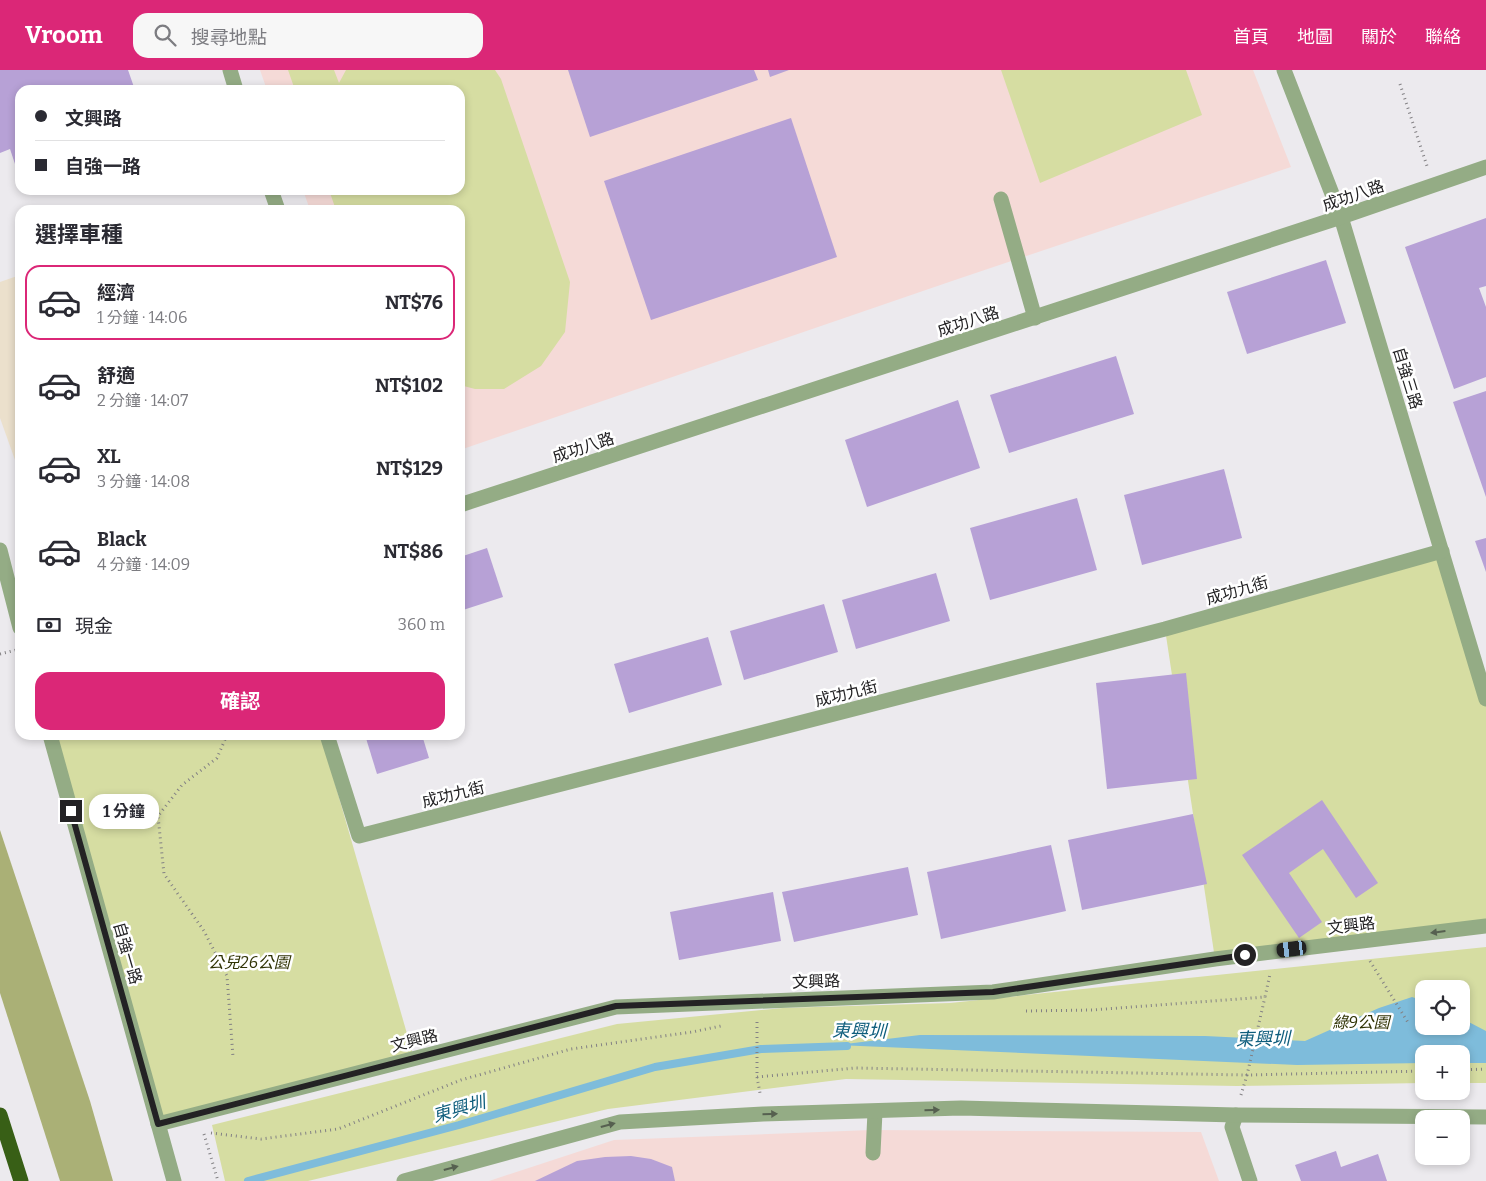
<!DOCTYPE html>
<html lang="zh-TW">
<meta charset="utf-8">
<style>
body{margin:0;font-family:Bitter,"Noto Sans TC",serif;background:#f7f7f7;color:#2b2b33;height:100vh;display:flex;flex-direction:column;font-size:19px;white-space:nowrap}
*{box-sizing:border-box;margin:0}
p{font-size:16px;color:#7c7c81}
.icon{flex:none;width:28px;height:28px;fill:none;stroke:currentColor;stroke-width:2;stroke-linecap:round;stroke-linejoin:round}
.map{position:relative;flex:1;overflow:hidden}
.sheet{position:absolute;left:15px;top:135px;width:450px;height:535px;display:flex;flex-direction:column;background:#fff;border-radius:15px;box-shadow:0 2px 8px #0003}
.sheet>*{flex:none}
.guide{position:absolute;left:15px;top:15px;width:450px;height:110px;border-radius:15px;box-shadow:0 2px 8px #0003;display:grid;align-content:center;height:110px;padding:0 20px;background:#fff}
.tools{position:absolute;left:1415px;top:910px;display:grid;gap:10px}
.tools a{display:grid;place-items:center;width:55px;height:55px;border-radius:10px;background:#fff;box-shadow:0 2px 8px #0003;font-size:25px}
.end{position:absolute;width:22px;height:22px;margin:-11px;border:6px solid #232224;background:#fff;box-shadow:0 0 0 2px #fff}
.from{border-radius:50%}
.bubble{position:absolute;height:35px;border-radius:15px;background:#fff;box-shadow:0 2px 8px #0003;font-size:16px;font-weight:700;line-height:35px;text-align:center}
.car{position:absolute;width:15px;height:30px;margin:-15px -8px;border-radius:6px;box-shadow:0 0 4px 1px #0007;background:linear-gradient(#222 24%,#8ab4d8 0 40%,#222 0 76%,#8ab4d8 0 86%,#222 0)}
.guide b{display:flex;align-items:center;gap:18px;height:48px;font-size:19px}
.guide b+b{border-top:1px solid #e1e1e2}
.guide i{width:12px;height:12px;background:#2b2b33}
ul{padding:0;list-style:none}
li{display:flex;align-items:center;gap:15px;height:75px;margin:0 10px 8px;padding:0 10px;border:2px solid transparent;border-radius:15px}
li div{flex:1}
li b{display:block;font-size:19px}
li em{font-style:normal;font-weight:700}
li.selected{border-color:#db2777}
li>.icon{width:45px;height:45px;stroke-width:1.5}
h2{padding:0 20px;font-size:22px;line-height:60px}
.pay{display:flex;align-items:center;gap:12px;height:55px;padding:0 20px;font-size:19px}
.pay p{margin-inline-start:auto}
.action{display:flex;gap:10px;margin-top:auto;padding:10px 20px}
.action a{flex:1;height:58px;border-radius:15px;background:#db2777;color:#fff;font-size:20px;font-weight:700;line-height:58px;text-align:center}
header{display:flex;align-items:center;gap:30px;box-sizing:border-box;height:70px;padding:0 25px;background:#db2777;color:#fff}
header strong{font-size:24px}
nav{display:flex;gap:28px;margin-inline-start:auto;font-size:18px}
.search{width:350px;height:45px;background:#f7f7f7;display:flex;align-items:center;gap:12px;box-sizing:border-box;padding:0 18px;border-radius:15px;color:#7c7c81;font-size:19px}
.map>svg:first-child{display:block}
.industrial{fill:#ebe0cc}
.education{fill:#f5dad7}
.green{fill:#d6dda2;fill-rule:evenodd}
.forest{fill:#aab076}
.water{fill:#7ebcdb}
.lines{fill:none;stroke-linecap:round;stroke-linejoin:round}
.stream{stroke:#7ebcdb;stroke-width:8}
.building{fill:#b7a1d6}
.path{stroke:#838184;stroke-width:3;stroke-dasharray:1 4;stroke-linecap:butt}
.minor{stroke:#94ac85;stroke-width:15}
.highway{stroke:#385f16;stroke-width:15}
.oneway{fill:#566050}
.route{stroke:#232224;stroke-width:6}
.labels{text-anchor:middle;stroke-width:5;stroke-linejoin:round;paint-order:stroke}
.street-label{font-size:16px;fill:#232224;stroke:#fff}
.park-label{font-size:16px;font-style:italic;fill:#303304;stroke:#fff}
.water-label{font-size:18px;font-style:italic;fill:#0f5e7d;stroke:#fff}
</style>
<header>
<strong>Vroom</strong>
<div class="search"><svg class="icon" aria-label="search" viewBox="0 0 24 24"><circle cx="10" cy="10" r="6"/><path d="M15 15l6 6"/></svg>搜尋地點</div>
<nav><a>首頁</a><a>地圖</a><a>關於</a><a>聯絡</a></nav>
</header>
<div class="map">
<svg width="1486" height="1111" viewBox="0 0 1486 1111">
<rect width="100%" height="100%" fill="#eceaee"/>
<polygon class="industrial" points="20,205 20,404 0,348 0,212"/>
<g class="education">
<polygon points="260,0 1253,0 1291,97 952,211 460,380 460,140 310,140 303,120 460,120 460,20 267,20"/>
<polygon points="871,1060 1201,1062 1219,1111 489,1111 614,1070"/>
</g>
<g class="green">
<polygon points="288,0 334,0 339,13 346,0 495,0 501,9 570,212 565,262 541,296 504,319 475,319 460,315 460,140 336,140 329,120 460,120 460,20 295,20"/>
<polygon points="1001,0 1186,0 1202,45 1040,113"/>
<polygon points="1442,481 1486,629 1486,856 1215,889 1165,559"/>
<polygon points="50,665 321,665 414,988 158,1054"/>
<path d="M1486,877V1013H1461V984H1424V1013L1237,1016L846,1009L608,1039L308,1111H225L212,1055L617,954L783,938L950,933ZM1424,919H1461V956H1424Z"/>
</g>
<polygon class="forest" points="0,760 90,1031 113,1111 60,1111 0,923"/>
<polygon class="water" points="1412,927 1424,931 1424,956 1461,956 1461,948 1486,961 1486,993 1461,993 1461,984 1424,984 1424,993 1297,995 837,975 920,965 1205,966 1305,971 1379,938"/>
<g class="lines">
<polyline class="stream" points="248,1111 459,1055 655,997 761,979 847,976"/>
</g>
<g class="building">
<polygon points="0,0 128,0 135,20 20,20 20,109 10,79 0,83"/>
<polygon points="568,0 754,0 758,10 590,67"/>
<polygon points="768,0 789,0 770,7"/>
<polygon points="791,48 837,187 651,250 604,111"/>
<polygon points="1486,148 1486,216 1479,218 1486,237 1486,307 1454,319 1405,177"/>
<polygon points="1326,190 1346,253 1247,284 1227,222"/>
<polygon points="1116,286 1134,344 1009,383 990,325"/>
<polygon points="1486,321 1486,427 1453,332"/>
<polygon points="958,330 980,398 867,437 845,370"/>
<polygon points="1224,399 1242,468 1142,495 1124,425"/>
<polygon points="1077,428 1097,500 990,530 970,458"/>
<polygon points="1486,468 1486,502 1475,471"/>
<polygon points="487,478 503,527 460,541 460,487"/>
<polygon points="936,503 950,551 856,579 842,530"/>
<polygon points="824,534 838,582 744,610 730,561"/>
<polygon points="708,567 722,615 629,643 614,594"/>
<polygon points="1186,603 1197,709 1107,719 1096,613"/>
<polygon points="365,665 422,665 429,688 377,704"/>
<polygon points="1322,730 1378,813 1356,828 1323,779 1289,803 1322,852 1299,868 1242,785"/>
<polygon points="1193,744 1207,814 1082,840 1068,770"/>
<polygon points="1051,775 1066,841 941,869 927,802"/>
<polygon points="908,797 918,845 794,872 782,822"/>
<polygon points="773,822 781,871 679,890 670,842"/>
<polygon points="1336,1081 1341,1097 1378,1084 1387,1111 1301,1111 1295,1095"/>
<polygon points="631,1086 651,1089 672,1097 675,1111 535,1111 577,1091 605,1087"/>
</g>
<g class="lines">
<g class="path">
<polyline points="1400,14 1427,96"/>
<polyline points="0,584 16,580"/>
<polyline points="227,665 217,688 182,715 158,746 164,804 204,861 227,906 233,987"/>
<polyline points="1370,891 1409,954"/>
<polyline points="1026,941 1092,940 1265,927 1270,904"/>
<polyline points="757,952 757,1007 760,1023"/>
<polyline points="1461,1000 1486,999"/>
<polyline points="757,1007 855,998 1247,1005 1265,927"/>
<polyline points="1241,1025 1247,1005 1424,1001"/>
<polyline points="211,1063 261,1069 338,1059 461,1010 571,979 692,962 721,956"/>
<polyline points="204,1064 218,1111"/>
</g>
<g class="minor">
<polyline points="230,0 236,20"/>
<polyline points="1284,0 1341,147 1486,629"/>
<polyline points="271,120 278,140"/>
<polyline points="1001,129 1035,248"/>
<polyline points="460,435 1341,147 1486,97"/>
<polyline points="0,480 20,558"/>
<polyline points="50,665 174,1111"/>
<polyline points="327,665 359,766 1165,559 1442,481"/>
<polyline points="1236,1045 1232,1057 1250,1111"/>
<polyline points="158,1054 616,937 993,922 1215,889 1486,856"/>
<polyline points="873,1083 875,1042"/>
<polyline points="404,1111 620,1052 763,1044 961,1038 1236,1045 1486,1047"/>
</g>
<polyline class="highway" points="0,1045 21,1111"/>
</g>
<defs><path id="oneway-solid" d="M-6-.8H1V-3.2L6.5 0L1 3.2V.8H-6Z" transform="scale(1.25)"/></defs>
<g class="oneway">
<use href="#oneway-solid" transform="translate(1438 862) rotate(173)"/>
<use href="#oneway-solid" transform="translate(932 1040) rotate(-2)"/>
<use href="#oneway-solid" transform="translate(770 1044) rotate(-2)"/>
<use href="#oneway-solid" transform="translate(608 1055) rotate(-15)"/>
<use href="#oneway-solid" transform="translate(451 1098) rotate(-15)"/>
</g>
<g class="lines">
<polyline class="route" points="71,741 158,1054 616,936 993,922 1245,885"/>
</g>
<g class="labels">
<g class="street-label">
<text transform="translate(1353 125) rotate(-19)" y="6">成功八路</text>
<text transform="translate(968 251) rotate(-18)" y="6">成功八路</text>
<text transform="translate(1408 308) rotate(73)" y="6">自強三路</text>
<text transform="translate(583 377) rotate(-18)" y="6">成功八路</text>
<text transform="translate(1237 520) rotate(-16)" y="6">成功九街</text>
<text transform="translate(846 623) rotate(-14)" y="6">成功九街</text>
<text transform="translate(453 724) rotate(-14)" y="6">成功九街</text>
<text transform="translate(1351 855) rotate(-7)" y="6">文興路</text>
<text transform="translate(128 883) rotate(74)" y="6">自強一路</text>
<text transform="translate(816 911) rotate(-2)" y="6">文興路</text>
<text transform="translate(414 970) rotate(-14)" y="6">文興路</text>
</g>
<g class="park-label">
<text x="249" y="898">公兒26公園</text>
<text x="1361" y="958">綠9公園</text>
</g>
<g class="water-label">
<text transform="translate(859 961) rotate(1)" y="6">東興圳</text>
<text transform="translate(1263 969) rotate(-1)" y="6">東興圳</text>
<text transform="translate(459 1039) rotate(-16)" y="6">東興圳</text>
</g>
</g>
</svg>
<div class="tools">
<a><svg class="icon" aria-label="locate" viewBox="0 0 24 24"><circle cx="12" cy="12" r="6"/><path d="M12 2v4M12 18v4M2 12h4M18 12h4"/></svg></a>
<a>+</a>
<a>−</a>
</div>
<i class="end from" style="left:1245px;top:885px"></i>
<i class="end" style="left:71px;top:741px"></i>
<div class="bubble" style="left:89px;top:724px;width:70px">1 分鐘</div>
<i class="car" style="left:1292px;top:879px;rotate:263deg"></i>
<div class="guide">
<b><i class="from"></i>文興路</b>
<b><i></i>自強一路</b>
</div>
<section class="sheet">
<h2>選擇車種</h2>
<ul>
<li class="selected"><svg class="icon" aria-label="car" viewBox="0 0 24 24"><path d="M5 17H2v-5l4-1 3-4h7l3 4 3 1v5h-3M9 17h6M6 11h13"/><circle cx="7" cy="17" r="2"/><circle cx="17" cy="17" r="2"/></svg><div><b>經濟</b><p>1 分鐘 · 14:06</p></div><em>NT$76</em></li>
<li><svg class="icon" aria-label="car" viewBox="0 0 24 24"><path d="M5 17H2v-5l4-1 3-4h7l3 4 3 1v5h-3M9 17h6M6 11h13"/><circle cx="7" cy="17" r="2"/><circle cx="17" cy="17" r="2"/></svg><div><b>舒適</b><p>2 分鐘 · 14:07</p></div><em>NT$102</em></li>
<li><svg class="icon" aria-label="car" viewBox="0 0 24 24"><path d="M5 17H2v-5l4-1 3-4h7l3 4 3 1v5h-3M9 17h6M6 11h13"/><circle cx="7" cy="17" r="2"/><circle cx="17" cy="17" r="2"/></svg><div><b>XL</b><p>3 分鐘 · 14:08</p></div><em>NT$129</em></li>
<li><svg class="icon" aria-label="car" viewBox="0 0 24 24"><path d="M5 17H2v-5l4-1 3-4h7l3 4 3 1v5h-3M9 17h6M6 11h13"/><circle cx="7" cy="17" r="2"/><circle cx="17" cy="17" r="2"/></svg><div><b>Black</b><p>4 分鐘 · 14:09</p></div><em>NT$86</em></li>
</ul>
<div class="pay"><svg class="icon" aria-label="cash" viewBox="0 0 24 24"><path d="M3 7h18v10H3z"/><circle cx="12" cy="12" r="2"/></svg>現金<p>360 m</p></div>
<div class="action"><a>確認</a></div>
</section>
</div>
